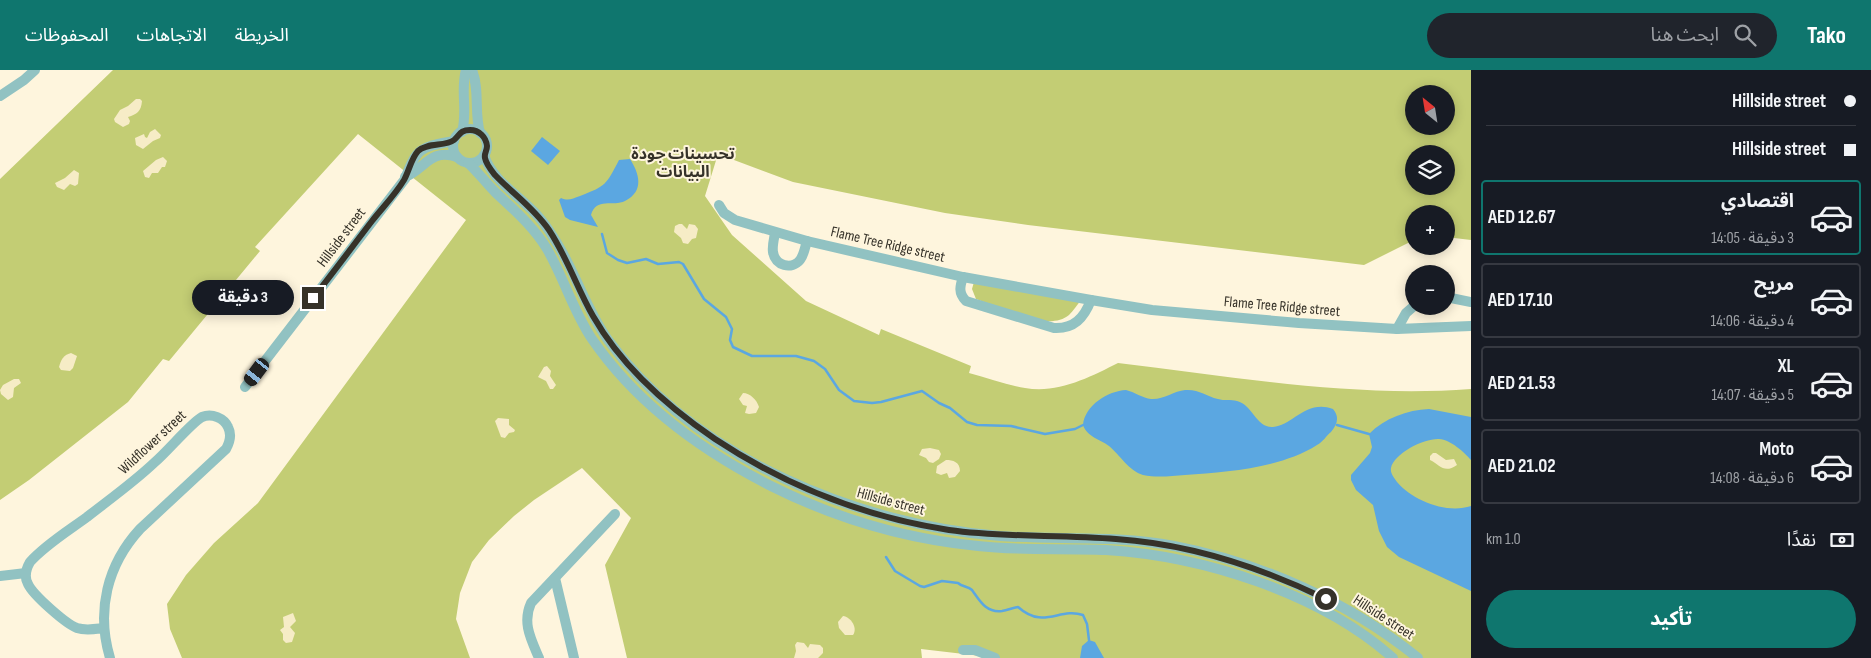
<!DOCTYPE html>
<html lang="ar">
<meta charset="utf-8">
<style>
body{margin:0;font-family:"Sofia Sans Condensed","Noto Sans Arabic",sans-serif;background:#20242c;color:#f1f3f6;direction:rtl;height:100vh;display:flex;flex-direction:column;font-size:19px;white-space:nowrap}
*{box-sizing:border-box;margin:0}
p{font-size:16px;color:#9ea1a6}
.icon{flex:none;width:28px;height:28px;fill:none;stroke:currentColor;stroke-width:2;stroke-linecap:round;stroke-linejoin:round}
.map{position:relative;flex:1;overflow:hidden;direction:ltr}
.drawer{display:flex;flex-direction:column;background:#171b24;width:400px}
.drawer>*{flex:none}
.guide{display:grid;align-content:center;height:110px;padding:0 15px;background:#171b24}
.needle{width:32px;rotate:330deg}
.controls{position:absolute;left:1405px;top:15px;display:grid;gap:10px}
.controls a{display:grid;place-items:center;width:50px;height:50px;border-radius:50%;background:#171b24;box-shadow:0 2px 12px #0003;font-size:25px}
.end{position:absolute;width:22px;height:22px;margin:-11px;border:6px solid #363229;background:#fff;box-shadow:0 0 0 2px #fff}
.from{border-radius:50%}
.bubble{position:absolute;height:35px;border-radius:18px;background:#171b24;box-shadow:0 2px 12px #0003;font-size:16px;font-weight:700;line-height:35px;text-align:center;direction:rtl}
.car{position:absolute;width:15px;height:30px;margin:-15px -8px;border-radius:6px;box-shadow:0 0 4px 1px #0007;background:linear-gradient(#222 24%,#8ab4d8 0 40%,#222 0 76%,#8ab4d8 0 86%,#222 0)}
.guide b{display:flex;align-items:center;gap:18px;height:48px;font-size:19px}
.guide b+b{border-top:1px solid #363941}
.guide i{width:12px;height:12px;background:#f1f3f6}
ul{padding:0;list-style:none}
li{display:flex;align-items:center;gap:15px;height:75px;margin:0 10px 8px;padding:0 5px;border:2px solid #363941;border-radius:5px}
li div{flex:1}
li b{display:block;font-size:19px}
li em{font-style:normal;font-weight:700}
li.on{border-color:#0f766e}
li>.icon{width:45px;height:45px;stroke-width:1.5}
.pay{display:flex;align-items:center;gap:12px;height:55px;padding:0 15px;font-size:19px}
.pay p{margin-inline-start:auto}
.action{display:flex;gap:10px;margin-top:auto;padding:10px 15px}
.action a{flex:1;height:58px;border-radius:30px;background:#0f766e;color:#fff;font-size:20px;font-weight:700;line-height:58px;text-align:center}
header{display:flex;align-items:center;gap:30px;box-sizing:border-box;height:70px;padding:0 25px;background:#0f766e;color:#fff}
header strong{font-size:24px}
nav{display:flex;gap:28px;margin-inline-start:auto;font-size:18px}
.search{width:350px;height:45px;background:#20242c;display:flex;align-items:center;gap:12px;box-sizing:border-box;padding:0 18px;border-radius:28px;color:#9ea1a6;font-size:19px}
main{display:flex;flex:1;min-height:0}
.map>svg:first-child{display:block}
.green{fill:#c3cd74;fill-rule:evenodd}
.sand{fill:#f6ecc6}
.water{fill:#5ba7e1}
.lines{fill:none;stroke-linecap:round;stroke-linejoin:round}
.stream{stroke:#5ba7e1;stroke-width:2.5}
.street{stroke:#91c2c2;stroke-width:10}
.route{stroke:#363229;stroke-width:6}
.labels{text-anchor:middle;stroke-width:4;stroke-linejoin:round;paint-order:stroke}
.street-label{font-size:15px;fill:#363229;stroke:#fef5dd}
.neighbourhood-label{font-size:16px;font-weight:bold;fill:#363229;stroke:#fef5dd}
</style>
<header>
<strong>Tako</strong>
<div class="search"><svg class="icon" aria-label="search" viewBox="0 0 24 24"><circle cx="10" cy="10" r="6"/><path d="M15 15l6 6"/></svg>ابحث هنا</div>
<nav><a>الخريطة</a><a>الاتجاهات</a><a>المحفوظات</a></nav>
</header>
<main>
<section class="drawer">
<div class="guide">
<b><i class="from"></i>Hillside street</b>
<b><i></i>Hillside street</b>
</div>
<ul>
<li class="on"><svg class="icon" aria-label="car" viewBox="0 0 24 24"><path d="M5 17H2v-5l4-1 3-4h7l3 4 3 1v5h-3M9 17h6M6 11h13"/><circle cx="7" cy="17" r="2"/><circle cx="17" cy="17" r="2"/></svg><div><b>اقتصادي</b><p>3 دقيقة · 14:05</p></div><em>AED 12.67</em></li>
<li><svg class="icon" aria-label="car" viewBox="0 0 24 24"><path d="M5 17H2v-5l4-1 3-4h7l3 4 3 1v5h-3M9 17h6M6 11h13"/><circle cx="7" cy="17" r="2"/><circle cx="17" cy="17" r="2"/></svg><div><b>مريح</b><p>4 دقيقة · 14:06</p></div><em>AED 17.10</em></li>
<li><svg class="icon" aria-label="car" viewBox="0 0 24 24"><path d="M5 17H2v-5l4-1 3-4h7l3 4 3 1v5h-3M9 17h6M6 11h13"/><circle cx="7" cy="17" r="2"/><circle cx="17" cy="17" r="2"/></svg><div><b>XL</b><p>5 دقيقة · 14:07</p></div><em>AED 21.53</em></li>
<li><svg class="icon" aria-label="car" viewBox="0 0 24 24"><path d="M5 17H2v-5l4-1 3-4h7l3 4 3 1v5h-3M9 17h6M6 11h13"/><circle cx="7" cy="17" r="2"/><circle cx="17" cy="17" r="2"/></svg><div><b>Moto</b><p>6 دقيقة · 14:08</p></div><em>AED 21.02</em></li>
</ul>
<div class="pay"><svg class="icon" aria-label="cash" viewBox="0 0 24 24"><path d="M3 7h18v10H3z"/><circle cx="12" cy="12" r="2"/></svg>نقدًا<p>1.0 km</p></div>
<div class="action"><a>تأكيد</a></div>
</section>
<div class="map">
<svg width="1471" height="588" viewBox="0 0 1471 588">
<rect width="100%" height="100%" fill="#fef5dd"/>
<g class="green">
<path d="M113,0H1471V170L1446,167V144H1414V172L1408,173L1364,195L1028,155L945,143L793,112L718,84L705,126L732,165L806,231L879,265L881,259L971,296L969,303C988,308 1007,315 1025,318C1058,324 1090,307 1118,293C1235,307 1352,328 1471,319V588H998L921,579L922,588H627L605,495L631,448L582,398L534,430L514,446L489,470L472,492L460,523L456,549L470,588H182L170,559L167,534L186,505L214,473L258,433L466,150L358,64L255,177L260,181L169,291L163,289L128,332L29,410L0,430V109ZM1414,24H1446V56H1414ZM1414,84H1446V116H1414Z"/>
<path d="M974,212L1081,230C1077,235 1073,241 1069,245C1048,263 998,237 976,229L972,219Z"/>
</g>
<g class="sand">
<path d="M136,29H140L142,31C141,42 137,44 128,47L130,51L129,54L123,57L115,52L114,49L120,40L128,36Z"/>
<polygon points="155,59 161,65 160,68 153,71 143,79 136,75 135,68 144,64 145,67 147,68 150,62"/>
<polygon points="163,87 167,91 165,97 162,97 158,103 152,103 149,108 145,107 143,101 156,90"/>
<polygon points="74,100 79,103 78,114 75,116 70,114 64,120 57,117 55,113 65,108"/>
<polygon points="679,154 682,154 687,159 689,154 695,155 698,159 696,168 692,169 688,174 683,173 681,168 674,162 675,156"/>
<path d="M71,283L77,286L73,298L70,301L61,300L59,297C61,290 63,285 71,283Z"/>
<polygon points="547,296 551,301 550,306 556,315 553,319 550,319 546,311 538,307 544,297"/>
<polygon points="14,309 19,309 21,313 14,318 13,327 8,330 1,324 0,320 3,315"/>
<path d="M743,323C750,323 757,330 759,337L756,343L749,344L745,343L747,336L743,335L739,329Z"/>
<polygon points="498,348 509,349 509,355 515,360 514,362 509,363 505,368 501,367 495,351"/>
<polygon points="930,378 939,380 941,384 939,389 933,393 929,392 926,388 919,385 922,379"/>
<path d="M1433,383H1436L1446,390L1454,389L1457,395C1444,404 1440,395 1430,390V386Z"/>
<path d="M946,390C953,390 960,392 960,401L955,407L949,408L947,403L941,405L936,403L937,396Z"/>
<polygon points="293,543 296,551 290,557 295,563 292,572 286,573 283,570 283,564 280,560 284,557 283,547"/>
<path d="M843,546C851,547 858,558 853,565H845L839,558L838,552Z"/>
<polygon points="797,572 804,573 808,578 810,574 820,575 823,578 823,583 818,588 794,588 796,581 795,575"/>
</g>
<g class="water">
<polygon points="542,67 560,81 548,95 531,81"/>
<path d="M630,89C639,103 645,121 625,131C613,137 596,127 591,145L598,157L570,150L565,147L559,130L561,128C568,131 572,129 580,126C606,116 606,115 619,90Z"/>
<path d="M1126,320C1134,322 1143,328 1151,329C1163,330 1174,321 1185,320C1199,319 1206,326 1218,329C1224,331 1231,329 1237,331C1253,335 1256,358 1273,357C1292,356 1306,329 1333,339C1340,347 1337,355 1331,362C1326,366 1323,372 1317,375C1281,398 1227,402 1185,405C1171,406 1157,408 1143,405C1129,401 1120,385 1109,376C1100,369 1087,367 1083,355C1085,335 1108,321 1126,320Z"/>
<path d="M1429,339L1471,347V390C1464,382 1451,370 1439,369C1425,368 1394,383 1391,398C1390,403 1394,408 1397,412C1413,431 1447,444 1471,436V521L1399,487L1387,477L1379,461L1373,435L1356,420L1351,410V405L1370,383L1372,377L1369,364C1385,348 1407,340 1429,339Z"/>
<polygon points="1089,570 1095,572 1104,588 1080,588 1082,576"/>
</g>
<g class="lines">
<g class="stream">
<polyline points="602,164 607,183 618,190 627,193 646,189 658,194 679,192 683,194 704,229 726,247 732,259 730,270 733,277 752,286 796,286 814,291 825,299 839,320 854,331 872,333 881,332 922,321 939,333 950,338 967,352 977,355 1011,356 1045,364 1075,359 1083,355"/>
<polyline points="1337,355 1369,364"/>
<path d="M886,487L895,501L920,516L924,517L942,511L958,513C962,517 968,516 972,520C980,531 986,543 1002,541C1008,540 1012,538 1018,537C1044,560 1059,537 1083,545L1087,554L1089,570"/>
</g>
<g class="street">
<path d="M472,0C480,20 474,43 480,63"/>
<polyline points="0,26 24,10 35,0"/>
<circle cx="470" cy="76" r="17"/>
<path d="M462,62C468,41 460,20 466,0"/>
<path d="M484,85C491,108 515,123 532,140C544,151 553,166 561,180C578,210 588,242 608,270C695,388 858,455 1000,466C1059,470 1116,465 1174,476C1262,493 1349,532 1418,588"/>
<path d="M468,93C478,102 486,113 495,122C514,140 533,156 547,179C564,208 573,241 592,269C636,333 702,381 771,416C835,448 906,469 978,476C1021,481 1063,478 1106,480C1203,486 1320,523 1393,588"/>
<path d="M405,107C425,99 430,78 457,87"/>
<polyline points="719,135 724,143 735,150 807,171 963,207 1091,230 1152,240 1299,253 1397,259 1471,256"/>
<path d="M775,163C774,169 772,176 773,182C775,196 792,200 800,190C804,185 805,177 807,171"/>
<path d="M963,207C960,216 958,223 966,231L1054,258C1074,259 1084,248 1091,230"/>
<polyline points="1446,227 1471,232"/>
<polyline points="1397,259 1406,243 1414,236"/>
<path d="M245,317L405,109C417,76 422,77 454,71"/>
<polyline points="0,506 26,503"/>
<polyline points="555,508 574,588"/>
<path d="M104,558C95,559 86,561 77,558C66,554 33,525 28,514C24,507 26,499 30,492C45,475 68,461 87,447C110,429 134,412 155,392C167,382 192,352 202,347C212,343 224,348 228,357C232,365 230,372 226,379L140,459C107,495 96,541 110,588"/>
<polyline points="963,580 975,580 995,588"/>
<path d="M539,588C531,569 522,553 531,533L615,444"/>
</g>
</g>
<g class="lines">
<path class="route" d="M313,228C333,203 352,177 372,151C382,138 395,125 404,110C409,101 411,89 418,81C428,72 445,77 454,70C460,65 460,60 470,60C479,60 486,67 487,76C487,81 484,83 485,88C486,94 491,100 495,105C512,123 534,138 549,160C567,187 577,218 593,246C622,297 668,337 715,369C786,416 865,447 949,460C1005,468 1060,464 1116,469C1190,474 1260,497 1326,529"/>
</g>
<g class="labels">
<g class="street-label">
<text transform="translate(341 167) rotate(-53)" y="5">Hillside street</text>
<text transform="translate(888 174) rotate(13)" y="5">Flame Tree Ridge street</text>
<text transform="translate(1282 236) rotate(5)" y="5">Flame Tree Ridge street</text>
<text transform="translate(152 372) rotate(-43)" y="5">Wildflower street</text>
<text transform="translate(891 431) rotate(15)" y="5">Hillside street</text>
<text transform="translate(1384 547) rotate(33)" y="5">Hillside street</text>
</g>
<g class="neighbourhood-label">
<text x="683" y="89">تحسينات جودة<tspan x="683" dy="18">البيانات</tspan></text>
</g>
</g>
</svg>
<div class="controls">
<a><svg class="needle" viewBox="-14 -14 28 28"><path d="M0-13l5 13h-10z" fill="#e53935"/><path d="M0 13l5-13h-10z" fill="#9ea1a6"/></svg></a>
<a><svg class="icon" aria-label="layers" viewBox="0 0 24 24"><path d="M12 4l9 5-9 5-9-5zM3 14l9 5 9-5"/></svg></a>
<a>+</a>
<a>−</a>
</div>
<i class="end from" style="left:1326px;top:529px"></i>
<i class="end" style="left:313px;top:228px"></i>
<div class="bubble" style="left:192px;top:210px;width:102px">3 دقيقة</div>
<i class="car" style="left:257px;top:302px;rotate:217deg"></i>
</div>
</main>
